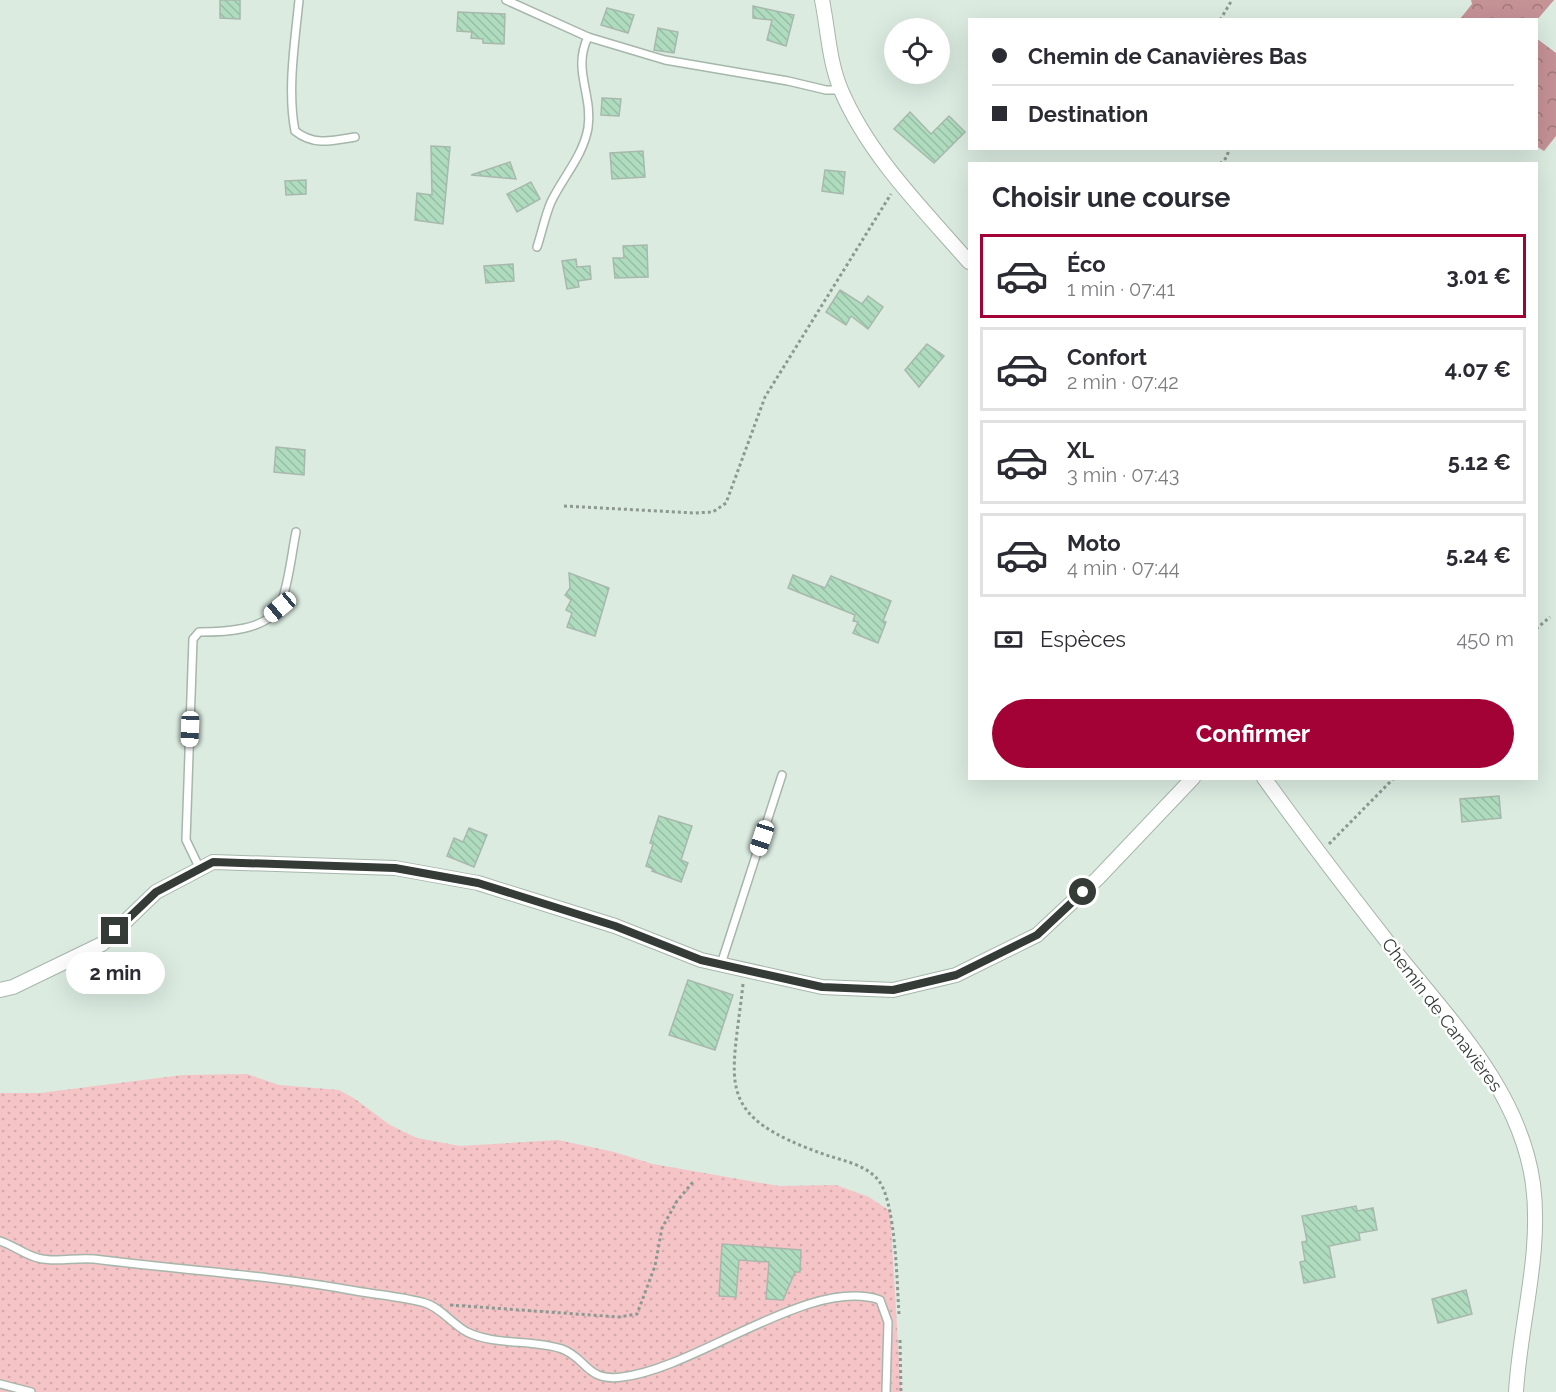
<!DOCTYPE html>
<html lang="fr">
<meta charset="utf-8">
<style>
body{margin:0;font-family:Raleway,sans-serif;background:#f7f7f7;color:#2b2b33;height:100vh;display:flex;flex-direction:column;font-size:22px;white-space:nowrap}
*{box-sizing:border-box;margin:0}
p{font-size:20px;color:#7c7c81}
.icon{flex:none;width:33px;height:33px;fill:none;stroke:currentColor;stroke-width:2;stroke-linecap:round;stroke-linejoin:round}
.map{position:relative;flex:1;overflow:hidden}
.side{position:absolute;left:968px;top:162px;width:570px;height:618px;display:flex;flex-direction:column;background:#fff;border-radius:0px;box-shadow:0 6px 24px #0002}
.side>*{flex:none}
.hud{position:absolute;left:968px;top:18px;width:570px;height:132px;border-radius:0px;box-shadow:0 6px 24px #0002;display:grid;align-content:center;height:132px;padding:0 24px;background:#fff}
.controls{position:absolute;left:884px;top:18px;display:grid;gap:12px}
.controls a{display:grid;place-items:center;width:66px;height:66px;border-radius:50%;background:#fff;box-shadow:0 6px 24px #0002;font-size:30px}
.end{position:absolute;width:27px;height:27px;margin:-14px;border:8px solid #353b37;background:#fff;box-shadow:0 0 0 3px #fff}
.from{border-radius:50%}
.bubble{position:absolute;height:42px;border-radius:21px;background:#fff;box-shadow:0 6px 24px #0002;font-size:20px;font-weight:700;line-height:42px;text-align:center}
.car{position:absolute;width:18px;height:36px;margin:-18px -9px;border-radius:8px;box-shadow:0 0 4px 2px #0007;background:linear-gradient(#fff 24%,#345 0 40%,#fff 0 76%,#345 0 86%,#fff 0)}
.hud b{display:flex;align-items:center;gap:21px;height:57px;font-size:22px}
.hud b+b{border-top:2px solid #e1e1e2}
.hud i{width:15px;height:15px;background:#2b2b33}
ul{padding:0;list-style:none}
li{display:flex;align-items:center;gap:18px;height:84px;margin:0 12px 9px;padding:0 12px;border:3px solid #e1e1e2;border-radius:0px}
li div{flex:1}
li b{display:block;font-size:22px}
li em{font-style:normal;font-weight:700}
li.selected{border-color:#a20236}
li>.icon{width:54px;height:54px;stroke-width:1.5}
h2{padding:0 24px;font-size:27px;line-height:72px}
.pay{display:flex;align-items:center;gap:15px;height:66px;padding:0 24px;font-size:22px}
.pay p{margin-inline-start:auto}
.primary-button{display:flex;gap:12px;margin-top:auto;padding:12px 24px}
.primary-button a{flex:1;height:69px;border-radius:36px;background:#a20236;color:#fff;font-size:24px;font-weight:700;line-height:69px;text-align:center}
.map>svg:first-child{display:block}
.grass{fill:url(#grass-dots)}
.forest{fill:url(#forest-crowns)}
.building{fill:url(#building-back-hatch);stroke:#a8b8ad;stroke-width:1.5}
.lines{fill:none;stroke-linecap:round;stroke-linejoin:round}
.service-casing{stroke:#a6b6ab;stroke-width:10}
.minor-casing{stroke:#a6b6ab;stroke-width:16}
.path{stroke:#8d9891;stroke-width:3;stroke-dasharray:3 3;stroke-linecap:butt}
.service{stroke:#fff;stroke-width:7}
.minor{stroke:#fff;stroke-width:14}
.route{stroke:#353b37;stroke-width:8}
.labels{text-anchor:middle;stroke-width:5;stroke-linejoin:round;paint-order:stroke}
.street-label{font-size:18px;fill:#353b37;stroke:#fff}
</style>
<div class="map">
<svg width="1556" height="1392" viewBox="0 0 1556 1392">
<defs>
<pattern id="grass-dots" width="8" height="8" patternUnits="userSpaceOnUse" patternTransform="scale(1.5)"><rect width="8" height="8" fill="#f5c4c7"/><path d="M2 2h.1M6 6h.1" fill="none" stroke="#d3a9ac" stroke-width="1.8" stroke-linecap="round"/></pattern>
<pattern id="forest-crowns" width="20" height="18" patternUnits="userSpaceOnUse" patternTransform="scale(1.5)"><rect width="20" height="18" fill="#c59296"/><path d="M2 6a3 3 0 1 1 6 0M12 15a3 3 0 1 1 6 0" fill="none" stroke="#a1787b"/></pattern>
<pattern id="building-back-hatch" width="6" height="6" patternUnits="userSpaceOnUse" patternTransform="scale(1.5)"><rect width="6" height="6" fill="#afdcbf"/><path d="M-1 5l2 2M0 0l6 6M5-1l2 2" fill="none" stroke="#97bea5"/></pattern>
</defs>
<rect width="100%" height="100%" fill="#dbebe0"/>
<polygon class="grass" points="247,1074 279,1085 339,1090 355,1099 390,1125 417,1138 460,1146 558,1140 614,1152 653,1164 779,1186 836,1185 869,1197 890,1211 901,1392 0,1392 0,1093 40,1093 183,1075"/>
<g class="forest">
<polygon points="1471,0 1554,0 1536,21 1460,19 1472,4"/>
<polygon points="1536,38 1556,53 1556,136 1544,151 1536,146"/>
</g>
<g class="building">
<polygon points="220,0 240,0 240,19 220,18"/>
<polygon points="753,6 794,15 786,46 767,40 772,20 753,18"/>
<polygon points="607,8 634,15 628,33 601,25"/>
<polygon points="458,12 505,14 504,44 483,43 483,39 471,38 472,32 457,31"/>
<polygon points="658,28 678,32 674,53 654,50"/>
<polygon points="602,98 621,99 619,116 601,115"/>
<polygon points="910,112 931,134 949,116 965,132 934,163 894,129"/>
<polygon points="431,146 450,147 443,224 415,220 417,193 432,195"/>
<polygon points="643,151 645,177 612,179 610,153"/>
<polygon points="510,162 516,179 471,175"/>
<polygon points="825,170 845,172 843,194 822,191"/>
<polygon points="306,180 306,194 286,195 285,181"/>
<polygon points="531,182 540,199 517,212 507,194"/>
<polygon points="647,245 648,277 615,278 613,258 624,258 623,246"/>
<polygon points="576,259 577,267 590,266 591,279 578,281 579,287 567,289 562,261"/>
<polygon points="513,264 514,281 486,283 484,266"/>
<polygon points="840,290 862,304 868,296 883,307 868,329 851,316 846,325 826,312"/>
<polygon points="927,344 944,356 919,387 905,370"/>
<polygon points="276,447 305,450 304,475 274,472"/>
<polygon points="569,573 609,588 595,636 567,627 572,613 566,610 571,600 565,595 570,588"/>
<polygon points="793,575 825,588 831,576 891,601 883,621 886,622 878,643 853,633 858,622 853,621 855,615 788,588"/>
<polygon points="1499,796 1501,818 1462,822 1460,799"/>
<polygon points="659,816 692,826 681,860 688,863 681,882 652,871 653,869 646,866 653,844 650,843"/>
<polygon points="469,828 487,835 474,867 447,856 454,838 463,842"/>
<polygon points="688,980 733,995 715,1050 669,1035"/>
<polygon points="1356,1206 1357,1211 1373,1208 1377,1230 1359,1233 1360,1240 1329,1246 1335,1277 1304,1283 1300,1262 1305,1261 1302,1242 1307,1241 1302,1216"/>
<polygon points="722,1244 801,1250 800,1272 795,1272 783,1300 766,1299 769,1262 739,1260 736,1297 719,1296"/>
<polygon points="1466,1290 1472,1314 1438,1323 1432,1299"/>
</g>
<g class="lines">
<g class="service-casing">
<g id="service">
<path d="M299,0C295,41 287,90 295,131C314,146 332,141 355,137"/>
<polyline points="506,0 588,37 665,60 788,81 826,90 841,90"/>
<path d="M537,247C542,232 545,216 551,202C563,177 583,156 588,128C593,94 572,70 588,37"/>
<path d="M200,869L186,840L193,639L199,632C223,632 268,631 280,605C288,589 292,551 296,532"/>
<polyline points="721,964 782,775"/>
<path d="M0,1241C13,1245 25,1255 38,1258C55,1263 76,1257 94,1259C181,1270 269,1275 356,1291C379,1295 403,1297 425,1303C440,1307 452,1324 467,1332C496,1346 532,1339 562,1349C587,1358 586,1382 622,1377C698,1368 810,1276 880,1300L888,1322L886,1392"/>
<polyline points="0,1384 31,1392"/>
</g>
</g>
<g class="minor-casing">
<g id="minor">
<path d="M822,0C828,29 829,62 841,90C869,156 923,209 969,262"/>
<path d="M1264,778C1305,835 1347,890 1390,945C1447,1017 1520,1089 1533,1184C1542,1254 1520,1323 1516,1392"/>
<polyline points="0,990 13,987 102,944 156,892 213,862 395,868 478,883 615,926 701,960 822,987 893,990 956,975 1037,935 1098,878 1193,778"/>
</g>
</g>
<g class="path">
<polyline points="1220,20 1232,0"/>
<polyline points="1220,164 1227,157 1229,148"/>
<polyline points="564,506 695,513 713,512 726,503 765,397 891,194"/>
<polyline points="1536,629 1550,617"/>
<polyline points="1329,844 1394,778"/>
<path d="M743,984C732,1086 712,1115 826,1155C844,1161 867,1165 879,1181C896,1204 897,1285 899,1315"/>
<polyline points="450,1305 619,1317 637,1314 655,1266 662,1228 677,1201 693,1182"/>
<polyline points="900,1340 901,1392"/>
</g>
<use href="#service" class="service"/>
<use href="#minor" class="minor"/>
</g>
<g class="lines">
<polyline class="route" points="115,931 156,892 213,862 395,868 478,883 615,926 701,960 822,987 893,990 956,975 1037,935 1083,892"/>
</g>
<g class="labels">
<g class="street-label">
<text transform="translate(1442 1015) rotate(53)" y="6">Chemin de Canavières</text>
</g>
</g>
</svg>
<div class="controls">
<a><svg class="icon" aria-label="locate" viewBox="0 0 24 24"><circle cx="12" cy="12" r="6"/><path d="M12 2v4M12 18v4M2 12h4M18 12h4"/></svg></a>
</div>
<i class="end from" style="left:1083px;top:892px"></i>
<i class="end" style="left:115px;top:931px"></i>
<div class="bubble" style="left:66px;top:952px;width:99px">2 min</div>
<i class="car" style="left:280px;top:607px;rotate:230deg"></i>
<i class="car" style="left:190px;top:729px;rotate:182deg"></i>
<i class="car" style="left:762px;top:838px;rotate:198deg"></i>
<div class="hud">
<b><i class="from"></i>Chemin de Canavières Bas</b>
<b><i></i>Destination</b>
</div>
<section class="side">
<h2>Choisir une course</h2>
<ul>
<li class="selected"><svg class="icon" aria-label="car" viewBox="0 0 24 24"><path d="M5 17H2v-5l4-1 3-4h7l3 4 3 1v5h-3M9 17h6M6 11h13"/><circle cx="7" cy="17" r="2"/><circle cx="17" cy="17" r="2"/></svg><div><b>Éco</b><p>1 min · 07:41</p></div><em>3.01 €</em></li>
<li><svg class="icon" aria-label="car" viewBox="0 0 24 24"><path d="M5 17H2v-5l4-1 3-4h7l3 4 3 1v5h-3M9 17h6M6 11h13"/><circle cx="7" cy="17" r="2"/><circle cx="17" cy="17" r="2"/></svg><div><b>Confort</b><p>2 min · 07:42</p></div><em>4.07 €</em></li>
<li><svg class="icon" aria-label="car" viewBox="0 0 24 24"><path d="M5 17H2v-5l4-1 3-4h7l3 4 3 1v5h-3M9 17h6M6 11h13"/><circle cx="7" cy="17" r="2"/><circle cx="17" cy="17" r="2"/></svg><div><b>XL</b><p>3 min · 07:43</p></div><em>5.12 €</em></li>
<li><svg class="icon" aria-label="car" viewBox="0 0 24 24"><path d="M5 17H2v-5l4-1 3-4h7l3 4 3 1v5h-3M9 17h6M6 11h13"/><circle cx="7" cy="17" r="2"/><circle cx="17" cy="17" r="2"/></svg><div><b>Moto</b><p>4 min · 07:44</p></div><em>5.24 €</em></li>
</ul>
<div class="pay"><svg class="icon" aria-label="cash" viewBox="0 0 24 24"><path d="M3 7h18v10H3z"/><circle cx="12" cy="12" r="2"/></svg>Espèces<p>450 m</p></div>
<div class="primary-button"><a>Confirmer</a></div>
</section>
</div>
